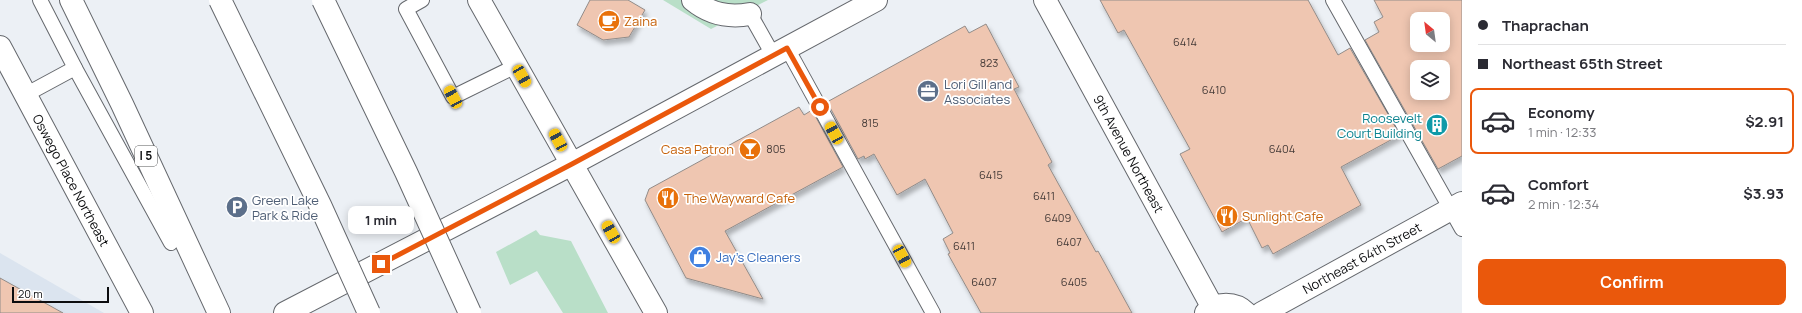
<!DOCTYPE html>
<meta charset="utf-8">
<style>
body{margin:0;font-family:Manrope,sans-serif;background:#f2f2f3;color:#2b2b33;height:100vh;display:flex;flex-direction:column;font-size:15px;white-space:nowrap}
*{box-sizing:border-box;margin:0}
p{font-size:13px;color:#7c7c81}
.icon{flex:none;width:22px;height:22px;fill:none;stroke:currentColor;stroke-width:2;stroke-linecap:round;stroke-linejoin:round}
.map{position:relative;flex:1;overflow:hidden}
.panel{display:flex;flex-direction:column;background:#fff;width:340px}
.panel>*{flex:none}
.banner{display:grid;align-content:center;height:88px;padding:0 16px;background:#fff}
.needle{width:26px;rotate:331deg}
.buttons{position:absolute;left:1410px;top:12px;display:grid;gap:8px}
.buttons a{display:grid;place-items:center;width:40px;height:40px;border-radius:8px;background:#fff;box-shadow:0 2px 10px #0003;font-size:20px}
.scale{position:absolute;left:12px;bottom:10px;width:97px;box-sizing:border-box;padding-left:4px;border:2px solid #0c0d0f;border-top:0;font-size:11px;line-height:14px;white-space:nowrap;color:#0c0d0f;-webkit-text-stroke:3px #fff;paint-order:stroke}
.end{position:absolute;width:18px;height:18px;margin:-9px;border:5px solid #ea580c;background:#fff;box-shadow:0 0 0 2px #fff}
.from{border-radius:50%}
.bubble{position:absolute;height:28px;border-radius:8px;background:#fff;box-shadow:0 2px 10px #0003;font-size:13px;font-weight:700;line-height:28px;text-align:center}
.car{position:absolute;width:12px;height:24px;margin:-12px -6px;border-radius:5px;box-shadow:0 0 3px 1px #0007;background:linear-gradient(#f5c518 24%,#345 0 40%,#f5c518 0 76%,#345 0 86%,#f5c518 0)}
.banner b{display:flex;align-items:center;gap:14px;height:38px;font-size:15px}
.banner b+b{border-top:1px solid #e1e1e2}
.banner i{width:10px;height:10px;background:#2b2b33}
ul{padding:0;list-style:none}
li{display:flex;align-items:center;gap:12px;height:66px;margin:0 8px 6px;padding:0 8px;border:2px solid transparent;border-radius:8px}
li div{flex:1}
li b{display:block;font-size:15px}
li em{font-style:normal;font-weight:700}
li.active{border-color:#ea580c}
li>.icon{width:36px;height:36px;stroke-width:1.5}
.cta{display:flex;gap:8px;margin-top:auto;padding:8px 16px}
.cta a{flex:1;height:46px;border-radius:8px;background:#ea580c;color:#fff;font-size:16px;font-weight:700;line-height:46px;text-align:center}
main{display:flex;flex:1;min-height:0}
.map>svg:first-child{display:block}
.built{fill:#dbe4ef}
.green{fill:#b9dfc8}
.building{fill:#efc6b1;stroke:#928c89;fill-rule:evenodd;filter:url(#shadow)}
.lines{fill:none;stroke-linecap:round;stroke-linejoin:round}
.lane-casing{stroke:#65686d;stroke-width:16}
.street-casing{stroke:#65686d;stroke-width:24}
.secondary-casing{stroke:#65686d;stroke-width:24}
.highway-casing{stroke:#65686d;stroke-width:24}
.lane{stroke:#fff;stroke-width:14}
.street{stroke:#fff;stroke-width:22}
.secondary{stroke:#fff;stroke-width:22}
.highway{stroke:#fff;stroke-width:22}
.highway-bridge-casing{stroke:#65686d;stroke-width:24;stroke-linecap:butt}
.highway-bridge{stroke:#fff;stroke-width:22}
.route{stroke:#ea580c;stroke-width:5}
.labels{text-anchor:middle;stroke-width:3.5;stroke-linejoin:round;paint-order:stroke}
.number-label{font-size:11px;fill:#453b38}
.shield{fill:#fff;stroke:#555657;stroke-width:1}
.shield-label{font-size:12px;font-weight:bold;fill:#0c0d0f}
.food-label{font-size:13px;fill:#c56008;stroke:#fff;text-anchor:start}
.service-label{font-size:13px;fill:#4e5e75;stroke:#fff;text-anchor:start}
.culture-label{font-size:13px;fill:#0d838f;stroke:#fff;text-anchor:end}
.street-label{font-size:13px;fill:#0c0d0f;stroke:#fff}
.shop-label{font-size:13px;fill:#366cbe;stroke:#fff;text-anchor:start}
</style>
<main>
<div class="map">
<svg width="1462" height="313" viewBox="0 0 1462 313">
<defs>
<filter id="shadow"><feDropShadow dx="2.5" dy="4.5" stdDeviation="2" flood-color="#0004"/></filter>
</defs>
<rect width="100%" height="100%" fill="#ecf0f5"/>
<polygon class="built" points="0,253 104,313 0,313"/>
<g class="green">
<polygon points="663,0 768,0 711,29"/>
<polygon points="536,230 540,235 571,241 608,313 563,313 537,271 510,285 496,252"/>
</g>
<g class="building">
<polygon points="590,0 628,0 645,10 629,37 603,40 577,25"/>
<polygon points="1100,0 1308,0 1338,55 1350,48 1400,135 1341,167 1361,205 1273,254 1268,245 1262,248 1247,218 1222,232 1180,154 1190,149 1124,30 1118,33"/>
<path d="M1374,0H1462V156L1438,169L1365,40L1379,32L1374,22L1383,17ZM1417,19H1443V45H1417ZM1417,67H1443V93H1417Z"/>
<polygon points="986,24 1019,87 1014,89 1052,162 1048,165 1096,252 1098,251 1132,313 981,313 948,254 950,253 943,239 953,233 925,179 897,195 874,154 865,159 864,156 858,159 827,102 965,26 969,33"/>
<polygon points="799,107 804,115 812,110 843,167 725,231 763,299 686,278 645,200 649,189"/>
<polygon points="0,278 63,313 0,313"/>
</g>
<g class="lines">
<g class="lane-casing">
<g id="lane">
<polyline points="40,0 75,68 171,243"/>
<polyline points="422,0 406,9 453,97 516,66"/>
<polyline points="1333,0 1462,229"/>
<polyline points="750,14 773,55"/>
<polyline points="787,48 933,313"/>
<polyline points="25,95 75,68"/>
</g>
</g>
<g class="street-casing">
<g id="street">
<path d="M693,0C710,14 728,18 750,14"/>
<path id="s1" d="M1045,0L1213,308"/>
<path id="s2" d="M0,47L142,313"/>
<path d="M1206,313C1217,302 1235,302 1246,313"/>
<path id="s3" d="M1262,313L1462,203"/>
</g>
</g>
<g class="secondary-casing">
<g id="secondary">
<polyline points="479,0 656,313"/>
<polyline points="285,313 572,164 876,0"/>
</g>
</g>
<g class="highway-casing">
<polyline id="highway" points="71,0 122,104 219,313"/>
</g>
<use href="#lane" class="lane"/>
<use href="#street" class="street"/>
<use href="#secondary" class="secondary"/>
<use href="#highway" class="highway"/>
<g class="highway-bridge-casing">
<g id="highway-bridge">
<polyline points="220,0 320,205 369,313"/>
<polyline points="323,0 406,172 470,313"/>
</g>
</g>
<use href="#highway-bridge" class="highway-bridge"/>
</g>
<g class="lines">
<polyline class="route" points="381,264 572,164 787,48 820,107"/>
</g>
<defs>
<g id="cafe-disc" transform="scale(1.15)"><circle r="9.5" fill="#e8710a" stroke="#fff"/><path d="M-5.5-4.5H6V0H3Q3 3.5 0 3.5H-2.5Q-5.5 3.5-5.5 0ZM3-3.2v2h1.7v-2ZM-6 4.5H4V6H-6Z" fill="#fff"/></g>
<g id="office-disc" transform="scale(1.15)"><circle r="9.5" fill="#5c6f8a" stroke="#fff"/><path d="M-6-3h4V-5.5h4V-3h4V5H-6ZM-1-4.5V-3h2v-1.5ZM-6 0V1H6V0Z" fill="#fff"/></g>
<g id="building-disc" transform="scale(1.15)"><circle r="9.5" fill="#0f9aa8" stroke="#fff"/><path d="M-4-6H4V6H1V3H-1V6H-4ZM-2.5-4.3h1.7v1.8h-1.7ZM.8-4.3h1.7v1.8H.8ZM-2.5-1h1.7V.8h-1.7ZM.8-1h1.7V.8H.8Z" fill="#fff"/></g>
<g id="bar-disc" transform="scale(1.15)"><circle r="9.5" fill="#e8710a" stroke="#fff"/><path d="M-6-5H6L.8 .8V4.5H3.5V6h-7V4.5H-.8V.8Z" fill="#fff"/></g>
<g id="restaurant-disc" transform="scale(1.15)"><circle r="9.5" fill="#e8710a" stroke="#fff"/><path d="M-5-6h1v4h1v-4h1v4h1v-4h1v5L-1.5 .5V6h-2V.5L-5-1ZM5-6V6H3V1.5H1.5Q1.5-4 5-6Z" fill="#fff"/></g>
<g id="parking-disc" transform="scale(1.15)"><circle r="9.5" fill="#5c6f8a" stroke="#fff"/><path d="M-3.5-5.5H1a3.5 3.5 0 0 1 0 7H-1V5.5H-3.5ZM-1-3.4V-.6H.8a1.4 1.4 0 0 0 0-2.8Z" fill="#fff"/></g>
<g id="shop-disc" transform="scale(1.15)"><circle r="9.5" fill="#3f7fe0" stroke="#fff"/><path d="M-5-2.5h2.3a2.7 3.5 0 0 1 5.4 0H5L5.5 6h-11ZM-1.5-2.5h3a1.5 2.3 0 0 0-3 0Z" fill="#fff"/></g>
</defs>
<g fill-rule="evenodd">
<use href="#cafe-disc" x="609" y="21"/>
<use href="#office-disc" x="928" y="91"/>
<use href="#building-disc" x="1437" y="125"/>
<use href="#bar-disc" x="750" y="149"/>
<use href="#restaurant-disc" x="668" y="198"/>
<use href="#parking-disc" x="237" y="207"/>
<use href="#restaurant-disc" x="1227" y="216"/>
<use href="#shop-disc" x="700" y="257"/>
</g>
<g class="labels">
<g class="number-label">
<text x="1185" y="46">6414</text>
<text x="989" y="67">823</text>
<text x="1214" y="94">6410</text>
<text x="870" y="127">815</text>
<text x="776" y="153">805</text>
<text x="1282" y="153">6404</text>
<text x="991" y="179">6415</text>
<text x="1044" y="200">6411</text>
<text x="1058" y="222">6409</text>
<text x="1069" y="246">6407</text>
<text x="964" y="250">6411</text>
<text x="984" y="286">6407</text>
<text x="1074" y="286">6405</text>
</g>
<rect class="shield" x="135" y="146" width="22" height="20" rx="3"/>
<g class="shield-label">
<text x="146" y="160">I 5</text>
</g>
<g class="food-label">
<text x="624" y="26">Zaina</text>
<text x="734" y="154" text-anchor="end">Casa Patron</text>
<text x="684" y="203">The Wayward Cafe</text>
<text x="1242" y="221">Sunlight Cafe</text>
</g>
<g class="service-label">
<text x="944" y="89">Lori Gill and<tspan x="944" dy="15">Associates</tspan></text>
<text x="252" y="205">Green Lake<tspan x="252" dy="15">Park &amp; Ride</tspan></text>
</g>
<g class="culture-label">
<text x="1422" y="123">Roosevelt<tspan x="1422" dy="15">Court Building</tspan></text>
</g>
<g class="street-label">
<text dy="5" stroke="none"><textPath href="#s1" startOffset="175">9th Avenue Northeast</textPath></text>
<text dy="5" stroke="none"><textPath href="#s2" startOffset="151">Oswego Place Northeast</textPath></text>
<text dy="5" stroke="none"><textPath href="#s3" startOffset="114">Northeast 64th Street</textPath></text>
</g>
<g class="shop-label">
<text x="716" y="262">Jay's Cleaners</text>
</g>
</g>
</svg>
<div class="buttons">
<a><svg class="needle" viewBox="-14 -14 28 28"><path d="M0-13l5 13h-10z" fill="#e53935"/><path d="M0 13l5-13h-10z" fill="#7c7c81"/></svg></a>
<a><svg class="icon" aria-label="layers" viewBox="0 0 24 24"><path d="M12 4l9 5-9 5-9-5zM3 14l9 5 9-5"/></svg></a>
</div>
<div class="scale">20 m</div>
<i class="end from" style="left:820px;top:107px"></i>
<i class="end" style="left:381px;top:264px"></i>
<div class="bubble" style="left:348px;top:206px;width:66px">1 min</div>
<i class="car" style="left:522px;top:76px;rotate:150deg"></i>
<i class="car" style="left:453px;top:97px;rotate:332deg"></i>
<i class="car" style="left:834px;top:133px;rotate:331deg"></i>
<i class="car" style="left:558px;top:140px;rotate:331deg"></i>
<i class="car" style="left:611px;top:232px;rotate:330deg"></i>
<i class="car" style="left:902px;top:256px;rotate:151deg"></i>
</div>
<section class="panel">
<div class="banner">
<b><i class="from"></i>Thaprachan</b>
<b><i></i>Northeast 65th Street</b>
</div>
<ul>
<li class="active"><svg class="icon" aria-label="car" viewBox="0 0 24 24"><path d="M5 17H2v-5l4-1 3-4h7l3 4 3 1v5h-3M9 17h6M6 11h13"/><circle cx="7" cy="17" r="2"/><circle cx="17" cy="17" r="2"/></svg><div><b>Economy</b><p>1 min · 12:33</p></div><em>$2.91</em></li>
<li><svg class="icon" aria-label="car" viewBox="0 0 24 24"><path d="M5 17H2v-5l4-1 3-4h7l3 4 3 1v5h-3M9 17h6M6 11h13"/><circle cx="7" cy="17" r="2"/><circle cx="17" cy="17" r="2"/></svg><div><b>Comfort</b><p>2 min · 12:34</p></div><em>$3.93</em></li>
</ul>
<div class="cta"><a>Confirm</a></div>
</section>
</main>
